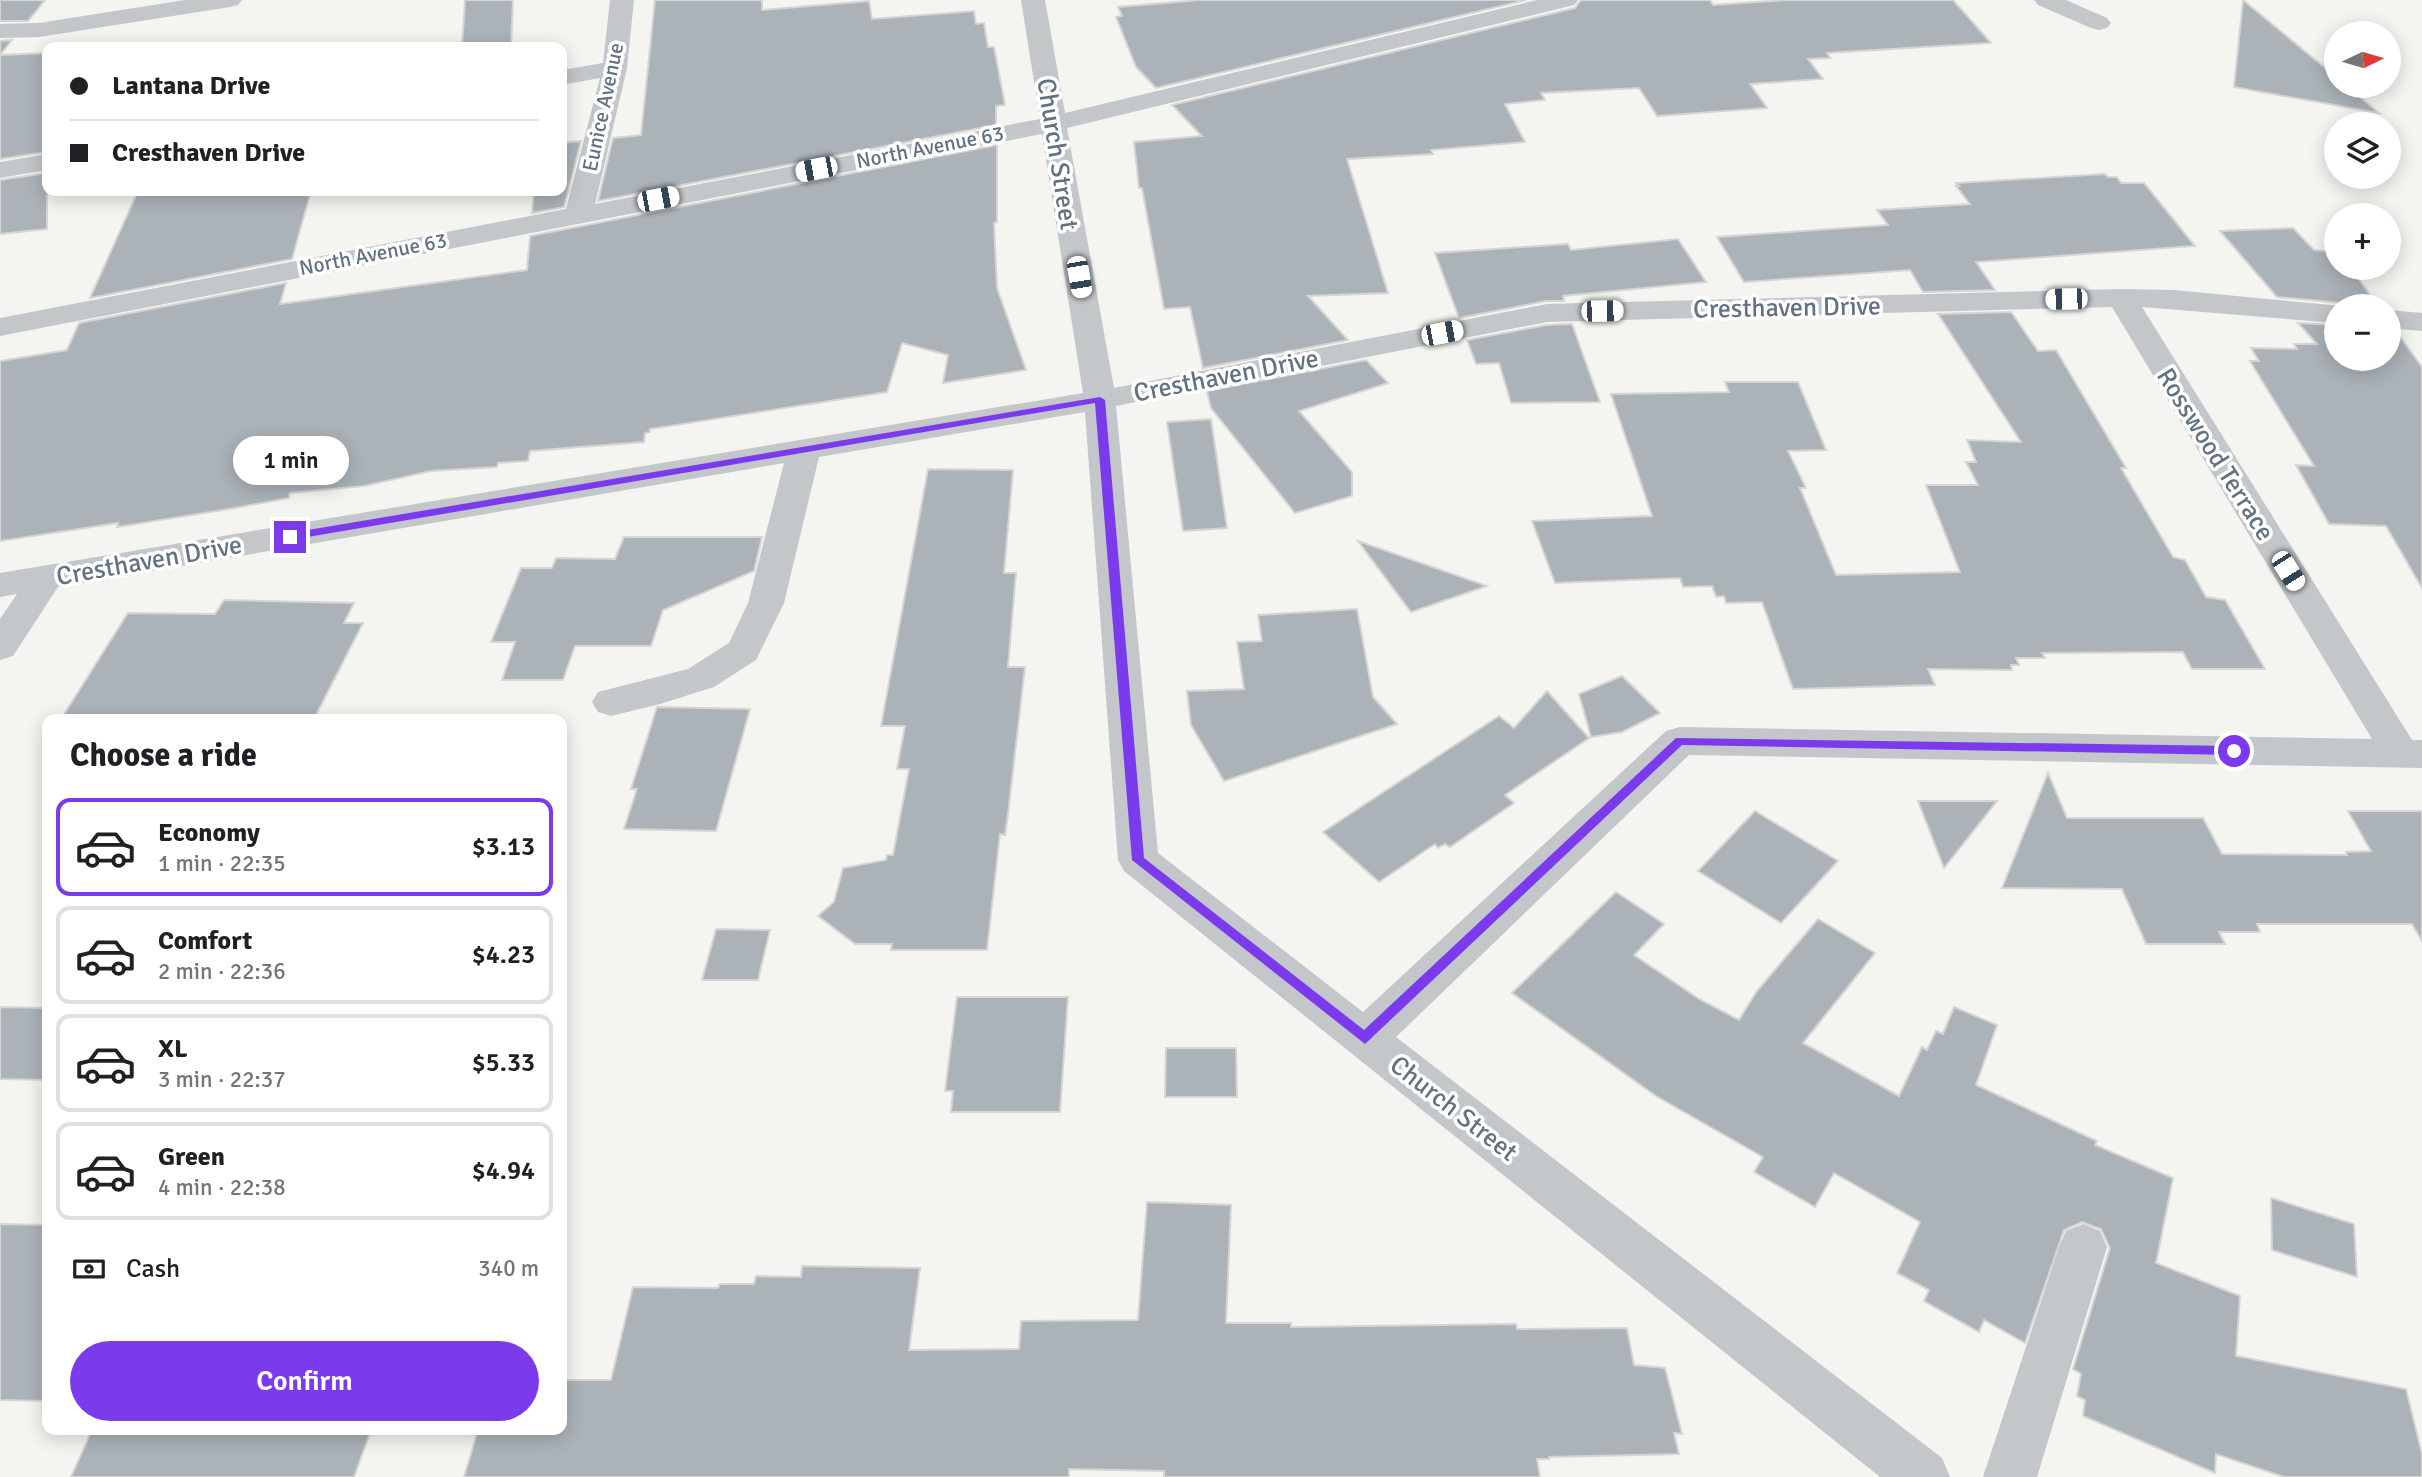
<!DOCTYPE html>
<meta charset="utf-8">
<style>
body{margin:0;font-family:Signika,sans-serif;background:#f6f6f6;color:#202124;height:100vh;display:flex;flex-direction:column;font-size:26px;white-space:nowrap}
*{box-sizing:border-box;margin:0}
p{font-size:23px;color:#757577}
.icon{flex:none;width:38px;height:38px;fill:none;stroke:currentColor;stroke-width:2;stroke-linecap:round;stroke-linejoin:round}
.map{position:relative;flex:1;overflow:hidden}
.details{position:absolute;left:42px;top:714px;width:525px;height:721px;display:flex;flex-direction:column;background:#fff;border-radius:14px;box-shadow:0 4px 18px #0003}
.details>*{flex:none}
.hud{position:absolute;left:42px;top:42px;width:525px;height:154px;border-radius:14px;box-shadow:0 4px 18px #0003;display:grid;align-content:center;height:154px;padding:0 28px;background:#fff}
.needle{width:46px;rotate:85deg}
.tools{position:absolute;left:2324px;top:21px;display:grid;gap:14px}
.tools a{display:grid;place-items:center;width:77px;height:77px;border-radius:50%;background:#fff;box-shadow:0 4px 18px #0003;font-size:35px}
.end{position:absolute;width:32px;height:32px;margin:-16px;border:9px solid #7c3aed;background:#fff;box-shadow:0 0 0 4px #fff}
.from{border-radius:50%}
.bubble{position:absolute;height:49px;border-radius:24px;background:#fff;box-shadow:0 4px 18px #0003;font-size:23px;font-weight:600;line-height:49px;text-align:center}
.car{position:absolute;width:21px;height:42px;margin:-21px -10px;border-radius:9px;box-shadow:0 0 5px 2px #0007;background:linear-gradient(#fff 24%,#345 0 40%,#fff 0 76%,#345 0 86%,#fff 0)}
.hud b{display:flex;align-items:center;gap:24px;height:66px;font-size:26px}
.hud b+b{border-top:2px solid #e0e0e0}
.hud i{width:18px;height:18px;background:#202124}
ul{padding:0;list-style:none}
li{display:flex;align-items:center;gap:21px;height:98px;margin:0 14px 10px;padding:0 14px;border:4px solid #e0e0e0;border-radius:14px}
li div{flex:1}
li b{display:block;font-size:26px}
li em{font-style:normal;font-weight:600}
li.selected{border-color:#7c3aed}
li>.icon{width:63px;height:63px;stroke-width:1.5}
h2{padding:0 28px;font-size:32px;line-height:84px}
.pay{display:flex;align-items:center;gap:18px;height:77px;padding:0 28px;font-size:26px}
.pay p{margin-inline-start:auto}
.action{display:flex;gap:14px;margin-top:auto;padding:14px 28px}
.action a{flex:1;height:80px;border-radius:42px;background:#7c3aed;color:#fff;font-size:28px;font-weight:600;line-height:80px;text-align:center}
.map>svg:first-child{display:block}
.building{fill:#abb3b9;stroke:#d5d5d3;stroke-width:2}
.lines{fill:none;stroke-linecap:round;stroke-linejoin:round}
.minor{fill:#c3c7ca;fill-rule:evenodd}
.route{fill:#7c3aed}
.labels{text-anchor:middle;stroke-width:7;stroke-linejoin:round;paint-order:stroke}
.far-street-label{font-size:21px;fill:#617283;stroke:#fff}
.street-label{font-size:26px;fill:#617283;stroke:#fff}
</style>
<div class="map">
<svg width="2422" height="1477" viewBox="0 0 2422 1477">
<rect width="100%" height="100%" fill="#f4f4f0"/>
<g class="building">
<polygon points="0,0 45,0 28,21 0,21"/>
<polygon points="465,0 513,0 511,47 462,47"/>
<polygon points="655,0 762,0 762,10 869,1 872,19 974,11 976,24 984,23 988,47 994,47 1005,105 996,106 996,125 598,201 613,138 641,135"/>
<polygon points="1199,0 1526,0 1156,88 1136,67 1116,17 1122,16 1118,7"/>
<polygon points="1581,0 1710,0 1713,5 1787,0 1953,0 1991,43 1827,53 1830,58 1808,59 1823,79 1750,84 1767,108 1657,116 1639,88 1541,93 1545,100 1505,104 1525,142 1431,150 1433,154 1347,159 1388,293 1308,296 1348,340 1203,368 1190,307 1164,309 1142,188 1139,188 1134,142 1202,136 1172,105 1575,8"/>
<polygon points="2243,0 2336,77 2336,86 2347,86 2379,113 2234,87"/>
<polygon points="12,40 0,55 47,53 47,152 0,159 0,41"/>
<polygon points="581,141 564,207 532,213 534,191 562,191 562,143"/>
<polygon points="997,145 997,222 994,223 997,288 1026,370 943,383 948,355 902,343 887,392 650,429 650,432 645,433 644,442 530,451 528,461 498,463 497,467 431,471 364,486 290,493 289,498 229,509 117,527 118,523 0,541 0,361 67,350 79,323 286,283 280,304 527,270 530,236"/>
<polygon points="47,173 47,229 0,234 0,180"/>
<polygon points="2105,174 2108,177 2117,177 2121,183 2144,183 2195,246 1976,262 1995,290 1923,292 1910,270 1744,282 1717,237 1888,225 1877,210 1970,204 1956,186 1959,186 1956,183"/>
<polygon points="138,191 311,191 292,259 90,298"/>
<polygon points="2293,228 2314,250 2336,252 2336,268 2351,268 2378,306 2344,306 2341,303 2277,297 2220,231"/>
<polygon points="1678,239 1706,282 1563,296 1564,301 1546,301 1459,318 1435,253 1568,244 1571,250"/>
<polygon points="2011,312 2038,351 2056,350 2126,468 2121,468 2173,557 2185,560 2206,597 2225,600 2265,669 2192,669 2183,652 2042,653 2045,658 2016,658 2019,665 2011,665 2012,670 1928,669 1935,685 1793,689 1762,602 1726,603 1724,596 1716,597 1712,586 1683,587 1680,578 1555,583 1532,521 1652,516 1611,394 1729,392 1725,382 1798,382 1826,450 1788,451 1806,488 1800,488 1836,575 1960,572 1926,485 1978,485 1966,462 1976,462 1967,440 2021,442 1938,314"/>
<polygon points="2298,323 2336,325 2336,359 2389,359 2389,331 2396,331 2422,367 2422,588 2386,526 2329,524 2296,465 2314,466 2250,361 2259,361 2251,348 2297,349 2294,344 2317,344"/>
<polygon points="1572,324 1600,402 1511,403 1499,363 1476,364 1467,340 1547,325"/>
<polygon points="1366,360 1388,383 1299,411 1352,472 1352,496 1295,513 1211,408 1207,391"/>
<polygon points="1211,419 1227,528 1183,531 1167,422"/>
<polygon points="928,469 1013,470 1004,573 1016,573 1008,667 1025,667 1008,814 1005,835 1000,834 987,950 891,950 892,944 855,944 818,916 834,902 843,868 886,860 887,855 893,855 909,769 897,769 905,726 881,726"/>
<polygon points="624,537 762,537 754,571 663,610 651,646 575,646 563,680 502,680 515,642 491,642 521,568 552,568 556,558 615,559"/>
<polygon points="1358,541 1487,586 1411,612"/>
<polygon points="224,600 354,603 344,623 363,623 314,719 61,719 128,613 215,614"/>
<polygon points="1357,609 1373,697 1397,724 1224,781 1191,725 1187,691 1244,689 1237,642 1262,641 1258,615"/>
<polygon points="1622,676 1660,713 1622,732 1591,737 1579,694"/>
<polygon points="1547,691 1589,738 1505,795 1514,803 1450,847 1445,844 1438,848 1435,844 1379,882 1323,832 1499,716 1514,728"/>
<polygon points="657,707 750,709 716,831 624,829 637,789 631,789"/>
<polygon points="2048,773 2067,818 2203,818 2222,854 2347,855 2346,852 2371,851 2348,811 2422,811 2422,941 2412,924 2257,924 2260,932 2219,932 2225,944 2146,944 2122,889 2002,888"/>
<polygon points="1918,801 1997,801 1944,868"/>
<polygon points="1755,811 1838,861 1781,923 1698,871"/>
<polygon points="1616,892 1664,924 1634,955 1699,999 1739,1020 1757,991 1818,919 1875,953 1803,1043 1899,1096 1922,1047 1927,1050 1936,1031 1943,1034 1954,1007 1997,1025 1976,1085 2097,1141 2095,1145 2173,1178 2156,1263 2240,1296 2236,1356 2406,1389 2422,1454 2422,1477 2284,1477 2216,1454 2215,1473 2083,1416 2085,1400 2077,1396 2081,1374 2073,1369 2110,1248 2101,1229 2082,1222 2064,1230 2025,1343 1984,1320 1979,1332 1924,1301 1929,1290 1897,1273 1920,1222 1834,1173 1815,1207 1754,1172 1763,1157 1656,1096 1512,993"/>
<polygon points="716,929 770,930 758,980 702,980"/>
<polygon points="957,997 1068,997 1060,1112 951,1112 953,1091 945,1091"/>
<polygon points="0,1007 47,1008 47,1080 0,1079"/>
<polygon points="1166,1048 1236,1048 1237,1097 1165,1097"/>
<polygon points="2271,1198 2354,1224 2357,1277 2272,1250"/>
<polygon points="1147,1202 1231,1205 1226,1323 1291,1323 1291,1327 1516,1324 1517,1329 1627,1328 1634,1365 1665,1368 1682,1434 1674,1433 1679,1454 1549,1457 1549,1459 1537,1459 1540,1477 1164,1477 1164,1471 1069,1469 1069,1477 464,1477 478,1430 562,1430 562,1380 611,1380 633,1287 718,1288 720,1284 754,1284 756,1276 801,1277 802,1266 920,1268 909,1350 1019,1349 1021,1321 1138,1320"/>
<polygon points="0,1224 47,1225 47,1401 0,1400"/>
<polygon points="92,1430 371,1430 354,1477 71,1477"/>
</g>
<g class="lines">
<g class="minor">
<polygon points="185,0 242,0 238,5 230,7 39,37 0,38 0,24 39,23"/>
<path d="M610,0H634L627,68L595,204L1040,119L1021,0H1045L1065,113L1537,0H1578L1574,5L1067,128L1114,388L1547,304L2121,289L2174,290L2341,306H2336V323L2142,307L2412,740H2422V768L1689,755L1396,1037L1942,1458L1950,1477H1880L1124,871L1118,860L1085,412L819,457L784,603L756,660L714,687L660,704L611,716L598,712L592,702L598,692L688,669L729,643L748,603L784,463L58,587L13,656L0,660V619L17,594L0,597V573L1083,393L1042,134L0,336V318L566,209L600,78L562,85V70L603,63ZM2112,307L2372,739L1680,727L1666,731L1363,1012L1158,853L1116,406L1547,322Z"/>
<polygon points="2034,0 2066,0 2107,18 2111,23 2107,28 2099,30 2091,28 2038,5"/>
<polygon points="47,154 47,170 0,178 0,162"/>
<polygon points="2389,310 2422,313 2422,331 2389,328"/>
<polygon points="2083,1224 2100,1231 2107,1247 2037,1477 1983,1477 2059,1247 2066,1231"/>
</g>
</g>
<polygon class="route" points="1100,397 1105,400 1144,858 1364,1030 1676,738 2234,746 2240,751 2234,755 1682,745 1365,1044 1132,860 1095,403 290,540 285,537 290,533"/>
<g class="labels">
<g class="far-street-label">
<text transform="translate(603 107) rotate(-78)" y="7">Eunice Avenue</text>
<text transform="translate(930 147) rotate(-11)" y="7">North Avenue 63</text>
<text transform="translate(373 254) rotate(-11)" y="7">North Avenue 63</text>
</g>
<g class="street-label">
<text transform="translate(1058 154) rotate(81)" y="9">Church Street</text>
<text transform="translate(1787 307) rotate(-1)" y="9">Cresthaven Drive</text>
<text transform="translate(1226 375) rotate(-11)" y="9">Cresthaven Drive</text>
<text transform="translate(2216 454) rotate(58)" y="9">Rosswood Terrace</text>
<text transform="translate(149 560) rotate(-10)" y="9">Cresthaven Drive</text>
<text transform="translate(1454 1108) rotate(38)" y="9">Church Street</text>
</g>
</g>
</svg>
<div class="tools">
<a><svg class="needle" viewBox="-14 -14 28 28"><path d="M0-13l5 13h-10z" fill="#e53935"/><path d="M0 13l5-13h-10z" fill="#757577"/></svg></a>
<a><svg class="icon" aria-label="layers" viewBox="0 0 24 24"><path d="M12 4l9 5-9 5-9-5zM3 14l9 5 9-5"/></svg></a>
<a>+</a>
<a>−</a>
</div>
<i class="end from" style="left:2234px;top:751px"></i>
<i class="end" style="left:290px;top:537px"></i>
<div class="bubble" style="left:233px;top:436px;width:116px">1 min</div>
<i class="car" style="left:816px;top:169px;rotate:259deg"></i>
<i class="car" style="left:658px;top:199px;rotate:79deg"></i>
<i class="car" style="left:1079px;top:277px;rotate:170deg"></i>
<i class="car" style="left:2066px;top:299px;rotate:269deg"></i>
<i class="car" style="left:1602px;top:311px;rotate:89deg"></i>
<i class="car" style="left:1442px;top:333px;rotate:79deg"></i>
<i class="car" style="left:2288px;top:571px;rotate:148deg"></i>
<div class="hud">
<b><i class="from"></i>Lantana Drive</b>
<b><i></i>Cresthaven Drive</b>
</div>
<section class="details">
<h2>Choose a ride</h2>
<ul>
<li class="selected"><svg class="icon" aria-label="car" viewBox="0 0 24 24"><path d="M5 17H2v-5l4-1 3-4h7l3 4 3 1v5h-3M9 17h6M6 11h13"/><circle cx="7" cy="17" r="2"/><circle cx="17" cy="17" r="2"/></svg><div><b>Economy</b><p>1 min · 22:35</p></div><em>$3.13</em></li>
<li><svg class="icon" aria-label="car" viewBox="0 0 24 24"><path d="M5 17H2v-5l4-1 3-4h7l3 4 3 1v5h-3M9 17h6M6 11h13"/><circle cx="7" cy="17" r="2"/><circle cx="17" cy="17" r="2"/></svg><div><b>Comfort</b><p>2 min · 22:36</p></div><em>$4.23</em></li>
<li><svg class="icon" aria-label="car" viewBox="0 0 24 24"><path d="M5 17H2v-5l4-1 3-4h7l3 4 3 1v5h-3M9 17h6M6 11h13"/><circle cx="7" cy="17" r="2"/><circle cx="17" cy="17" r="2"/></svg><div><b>XL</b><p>3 min · 22:37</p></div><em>$5.33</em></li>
<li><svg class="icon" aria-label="car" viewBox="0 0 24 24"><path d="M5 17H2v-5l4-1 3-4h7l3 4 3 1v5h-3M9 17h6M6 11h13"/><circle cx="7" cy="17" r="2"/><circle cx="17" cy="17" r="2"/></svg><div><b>Green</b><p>4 min · 22:38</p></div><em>$4.94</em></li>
</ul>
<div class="pay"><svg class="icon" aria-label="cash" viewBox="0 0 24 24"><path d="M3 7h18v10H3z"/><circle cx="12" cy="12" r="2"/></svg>Cash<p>340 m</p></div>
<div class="action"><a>Confirm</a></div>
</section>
</div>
